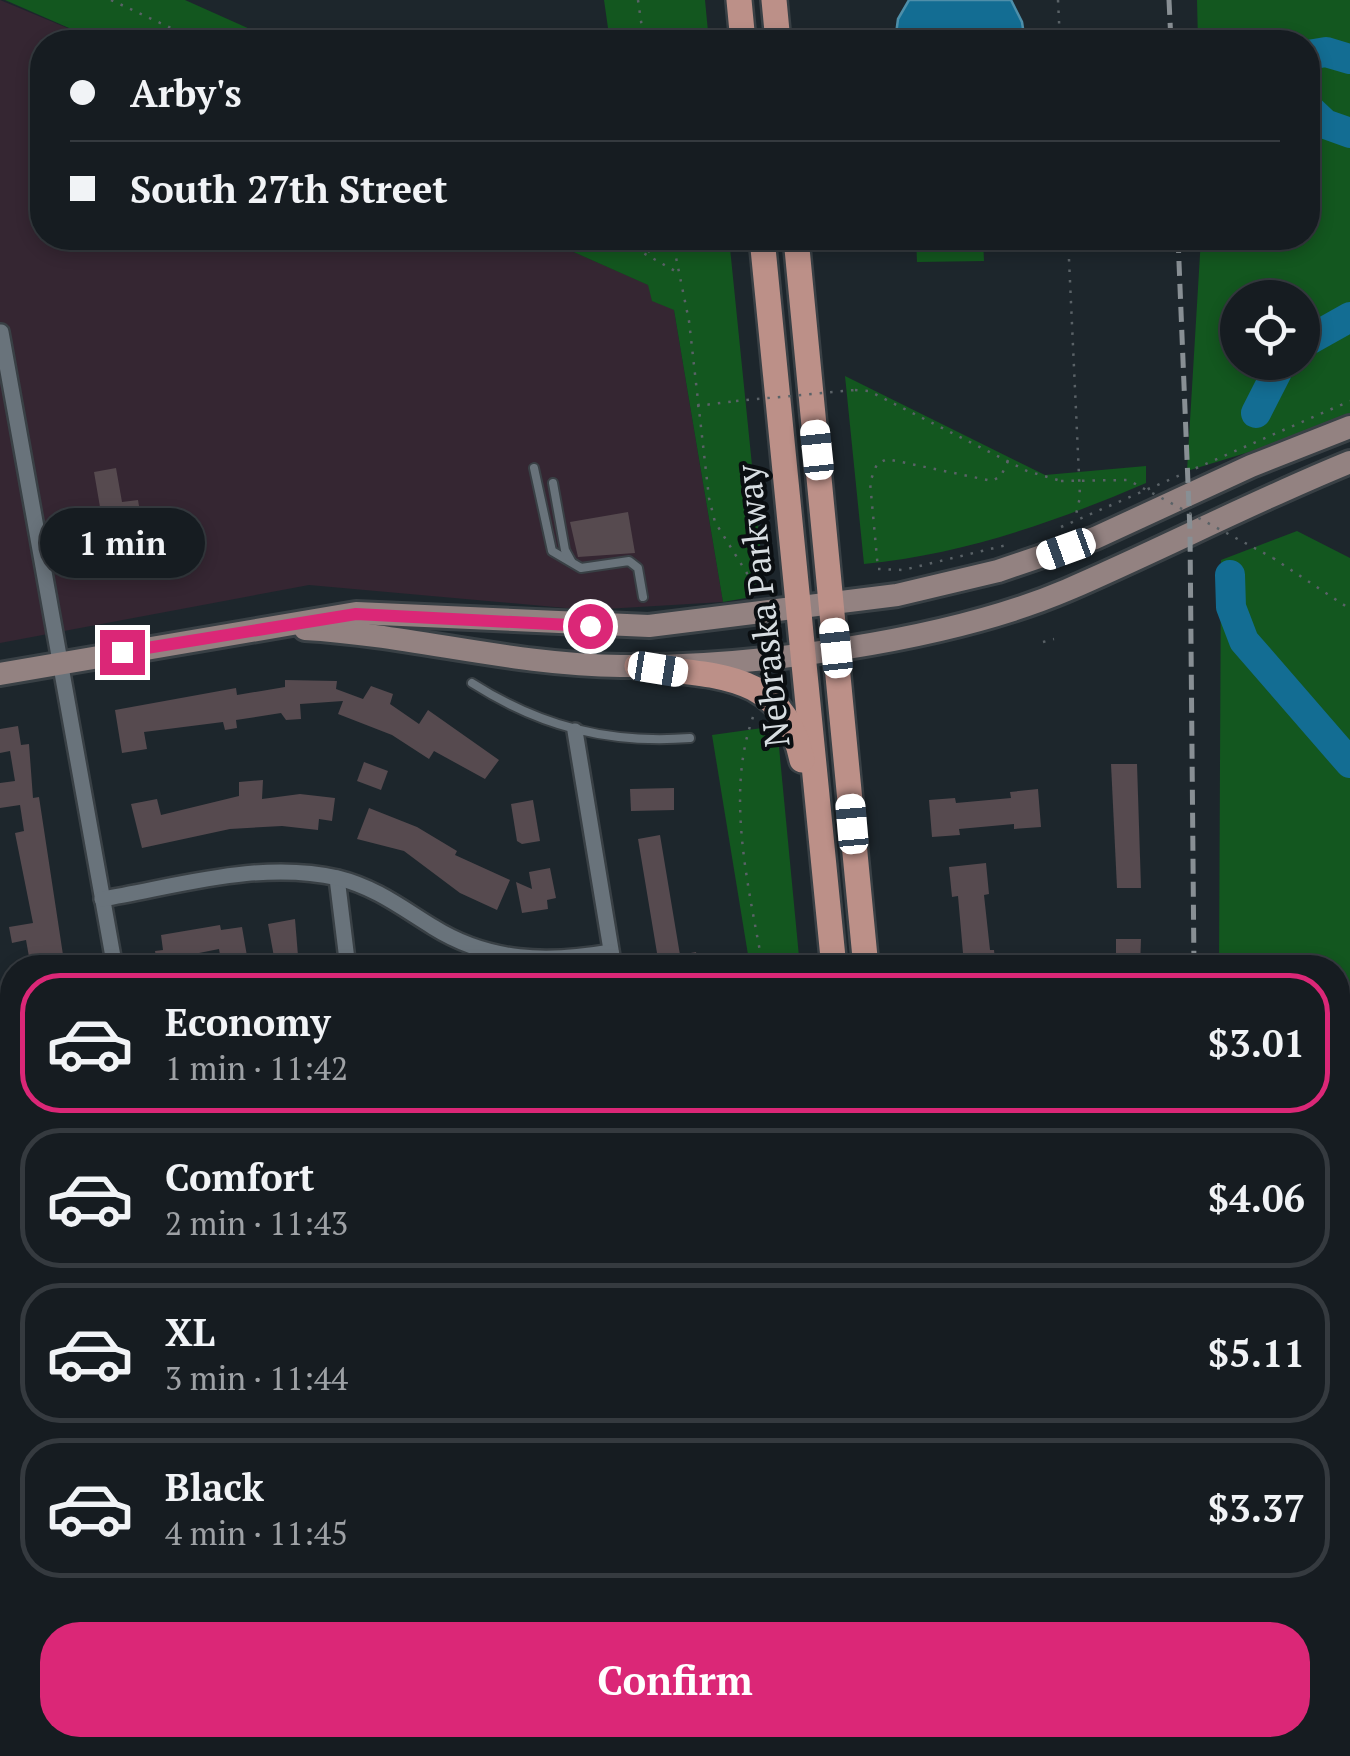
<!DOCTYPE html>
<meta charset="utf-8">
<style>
body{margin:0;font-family:"PT Serif",serif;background:#1f252a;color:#f1f3f6;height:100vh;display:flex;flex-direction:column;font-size:38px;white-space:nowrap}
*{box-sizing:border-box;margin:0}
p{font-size:32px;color:#9ea1a5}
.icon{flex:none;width:55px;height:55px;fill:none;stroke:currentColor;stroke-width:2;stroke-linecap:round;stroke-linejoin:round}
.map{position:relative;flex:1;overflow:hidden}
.details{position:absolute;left:0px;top:955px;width:1350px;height:802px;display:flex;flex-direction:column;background:#161c21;border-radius:40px 40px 0 0;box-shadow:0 5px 15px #0003,0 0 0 2px #353a3f}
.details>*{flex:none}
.guide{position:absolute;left:30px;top:30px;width:1290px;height:220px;border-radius:40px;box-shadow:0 5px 15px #0003,0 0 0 2px #353a3f;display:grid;align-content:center;height:220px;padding:0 40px;background:#161c21}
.buttons{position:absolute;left:1220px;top:280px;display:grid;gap:20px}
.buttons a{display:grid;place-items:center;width:100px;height:100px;border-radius:50%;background:#161c21;box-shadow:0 5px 15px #0003,0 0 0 2px #353a3f;font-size:50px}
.end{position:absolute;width:45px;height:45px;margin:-22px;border:12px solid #db2777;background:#fff;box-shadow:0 0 0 5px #fff}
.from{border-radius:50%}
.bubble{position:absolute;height:70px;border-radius:35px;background:#161c21;box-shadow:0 5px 15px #0003,0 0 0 2px #353a3f;font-size:32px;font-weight:700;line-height:70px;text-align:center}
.car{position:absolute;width:30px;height:60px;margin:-30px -15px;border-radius:12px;box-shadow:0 0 8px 2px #0007;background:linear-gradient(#fff 24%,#345 0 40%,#fff 0 76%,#345 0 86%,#fff 0)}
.guide b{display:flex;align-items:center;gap:35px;height:95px;font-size:38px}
.guide b+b{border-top:2px solid #353a3f}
.guide i{width:25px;height:25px;background:#f1f3f6}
ul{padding:18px 0 0;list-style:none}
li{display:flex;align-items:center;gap:30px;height:140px;margin:0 20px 15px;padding:0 20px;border:5px solid #353a3f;border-radius:40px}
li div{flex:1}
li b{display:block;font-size:38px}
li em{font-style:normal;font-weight:700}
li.on{border-color:#db2777}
li>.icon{width:90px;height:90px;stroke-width:1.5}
.primary-button{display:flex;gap:20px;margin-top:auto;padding:20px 40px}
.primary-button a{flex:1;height:115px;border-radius:40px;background:#db2777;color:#fff;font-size:40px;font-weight:700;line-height:115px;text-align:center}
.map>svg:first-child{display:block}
.commercial{fill:#352632}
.green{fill:#13571f;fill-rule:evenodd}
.water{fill:#136d93;stroke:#4e8faa;stroke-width:2.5}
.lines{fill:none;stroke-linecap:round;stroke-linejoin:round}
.river{stroke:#136d93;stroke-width:30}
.building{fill:#564a4f}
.lane-casing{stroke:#394045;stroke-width:12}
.street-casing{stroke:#394045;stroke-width:20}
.secondary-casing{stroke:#394045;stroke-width:28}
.primary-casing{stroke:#394045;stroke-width:30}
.path{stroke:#5a6267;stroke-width:2.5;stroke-dasharray:2.5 8;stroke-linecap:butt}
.lane{stroke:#69737b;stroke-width:8}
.street{stroke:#69737b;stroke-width:15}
.secondary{stroke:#938281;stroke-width:22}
.primary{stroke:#bc9088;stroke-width:25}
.rail{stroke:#888f94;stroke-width:5;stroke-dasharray:15 8;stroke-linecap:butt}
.path-bridge{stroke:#5a6267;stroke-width:2.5;stroke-dasharray:2.5 8;stroke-linecap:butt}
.route{stroke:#db2777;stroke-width:12}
.labels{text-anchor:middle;stroke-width:8;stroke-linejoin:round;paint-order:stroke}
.street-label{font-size:35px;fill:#d7dde1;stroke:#0a0e11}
</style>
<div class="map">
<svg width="1350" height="1756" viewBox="0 0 1350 1756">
<rect width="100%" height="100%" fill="#1d262c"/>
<g class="commercial">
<polygon points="0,0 101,42 42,42 42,238 542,238 649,285 674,310 723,602 588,610 309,585 0,643"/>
<polygon points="960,1745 1150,1745 1150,1756 961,1756"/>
</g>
<g class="green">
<polygon points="5,0 185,0 279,42 101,42"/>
<polygon points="604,0 705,0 709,42 610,42"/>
<path d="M1197,0H1350V421L1187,471L1201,238H1308V42H1198ZM1238,298H1302V362H1238Z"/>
<polygon points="542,238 729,238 764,584 746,598 723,602 674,310 652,301 648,285"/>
<polygon points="916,238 983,238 984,261 917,262"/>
<path d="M845,376L1045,475L1146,466V483C1055,522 964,554 864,564Z"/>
<polygon points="1297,531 1350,558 1350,1756 1212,1756 1212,1745 1338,1745 1338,968 1219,967 1221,560"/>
<polygon points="777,726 800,967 750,967 712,735"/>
</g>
<polygon class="water" points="909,0 1011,0 1022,22 1025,42 895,42 898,19"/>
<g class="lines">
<g class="river">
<polyline points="1308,55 1326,52 1350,59"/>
<polyline points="1308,108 1325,124 1350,133"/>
<polyline points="1302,344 1350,317"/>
<polyline points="1256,413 1282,362"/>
<polyline points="1230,575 1231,607 1244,641 1350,763"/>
</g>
</g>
<g class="building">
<polygon points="116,468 122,502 138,500 144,535 138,537 140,547 107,553 104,541 89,545 83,510 100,507 94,472"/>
<polygon points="628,512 635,553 578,557 570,522"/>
<polygon points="285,680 337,681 336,689 363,699 371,686 393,694 390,704 419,724 428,710 499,760 485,779 434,751 429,759 392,735 338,714 343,701 300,704 301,719 286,720 281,713 236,720 237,728 225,730 223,722 144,732 147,749 122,753 115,710 236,688 237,695 285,687"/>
<polygon points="18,726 21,745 29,744 33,798 39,797 65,968 31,968 26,940 12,943 9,927 33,923 15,833 24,831 20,805 0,808 0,783 15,781 10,751 0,753 0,729"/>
<polygon points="364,762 388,771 381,790 357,781"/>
<polygon points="1111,764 1137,764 1141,888 1117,888"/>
<polygon points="263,780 262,799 300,794 335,798 332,821 319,819 318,830 282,826 230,829 142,848 131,804 157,799 161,815 239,796 239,782"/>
<polygon points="674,788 674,810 631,811 630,789"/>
<polygon points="1038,789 1041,827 1014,829 1014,824 959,829 960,835 932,837 929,800 955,798 956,803 1011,798 1010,792"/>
<polygon points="533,800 540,841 522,844 517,841 511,804"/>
<polygon points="369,808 417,827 457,851 455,855 510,880 497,910 460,893 404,851 357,839"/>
<polygon points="660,835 680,955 696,952 699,968 650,968 649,961 658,959 638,839"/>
<polygon points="986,863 989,894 984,895 990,950 994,950 996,968 959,968 958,953 963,953 958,896 952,897 949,867"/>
<polygon points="550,868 556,898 547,900 548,909 522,913 516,882 532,889 529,872"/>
<polygon points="295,919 299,968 276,968 268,924"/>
<polygon points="220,925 221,930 242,927 248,962 222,967 219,949 189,955 191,968 158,968 155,951 163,950 161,935"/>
<polygon points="1116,939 1141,939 1140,968 1116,968"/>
</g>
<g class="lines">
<g class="lane-casing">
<g id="lane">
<polyline points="534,468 552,551 581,568 629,561 638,568 643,597"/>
<polyline points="553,483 565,550 571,561"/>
<path d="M472,683C541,727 609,744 690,738"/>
</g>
</g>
<g class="street-casing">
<g id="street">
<polyline points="1,332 115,968"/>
<polyline points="575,731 614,968"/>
<polyline points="337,878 348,968"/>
<path d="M102,899C179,886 261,860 338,878C375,887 402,908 433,927C489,962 548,963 611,952"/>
<polyline points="0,1323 12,1321"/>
<polyline points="0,1607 12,1612"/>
<polyline points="740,1745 741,1756"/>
<polyline points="244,1756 246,1745"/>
</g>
</g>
<g class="secondary-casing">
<g id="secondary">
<path d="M305,629C411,635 513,665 621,666C751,668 947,641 1067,590C1162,549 1254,501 1350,462"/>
<polyline points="0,674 356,613 649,626 897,595 998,571 1095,538 1251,466 1350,427"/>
</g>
</g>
<g class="primary-casing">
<g id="primary">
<polyline points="739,0 743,42"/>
<polyline points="774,0 778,42"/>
<polyline points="762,238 834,968"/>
<polyline points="796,238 866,968"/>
<path d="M637,666C713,677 782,668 802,760"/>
<polyline points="907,1745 908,1756"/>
<polyline points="938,1745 939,1756"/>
</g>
</g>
<g class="path">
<polyline points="111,0 201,42"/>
<polyline points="638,0 644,42"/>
<polyline points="1058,0 1060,42"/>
<polyline points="617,238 675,271"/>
<polyline points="672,238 689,321 709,498 715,522 758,591"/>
<polyline points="1068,238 1080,497 1075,519"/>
<polyline points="648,252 665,238"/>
<polyline points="855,390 869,391 1027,471 1061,481"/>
<polyline points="697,406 736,401"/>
<polyline points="1008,461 1001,476 992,481 887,459 877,464 870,482 878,569 903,570 1011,544"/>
<polyline points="1061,527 1350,401"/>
<polyline points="1273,558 1350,609"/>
<polyline points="1043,642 1054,639"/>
<path d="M753,717C725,795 749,888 763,968"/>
<polyline points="856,1745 856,1756"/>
</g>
<use href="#lane" class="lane"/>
<use href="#street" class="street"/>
<use href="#secondary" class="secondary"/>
<use href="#primary" class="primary"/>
<g class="rail">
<polyline points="1169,0 1171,42"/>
<polyline points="1178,238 1190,532 1194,968"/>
<polyline points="1180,1756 1180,1745"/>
</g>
<g class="path-bridge">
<polyline points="736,401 855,390"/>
<polyline points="1061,481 1128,480 1273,558"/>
</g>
</g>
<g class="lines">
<polyline class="route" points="122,652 356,614 590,626"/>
</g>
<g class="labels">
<g class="street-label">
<text transform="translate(763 606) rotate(-96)" y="12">Nebraska Parkway</text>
</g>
</g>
</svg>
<div class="buttons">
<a><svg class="icon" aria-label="locate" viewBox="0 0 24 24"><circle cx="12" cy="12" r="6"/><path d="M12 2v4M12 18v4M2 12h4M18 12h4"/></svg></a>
</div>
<i class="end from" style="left:590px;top:626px"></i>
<i class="end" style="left:122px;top:652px"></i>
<div class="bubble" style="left:40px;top:508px;width:165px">1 min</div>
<i class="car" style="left:817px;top:450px;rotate:354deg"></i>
<i class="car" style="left:1066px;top:549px;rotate:250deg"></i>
<i class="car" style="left:836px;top:648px;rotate:354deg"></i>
<i class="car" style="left:658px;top:669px;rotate:99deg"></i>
<i class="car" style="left:852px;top:824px;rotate:355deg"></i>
<div class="guide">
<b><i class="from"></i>Arby's</b>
<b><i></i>South 27th Street</b>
</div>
<section class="details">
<ul>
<li class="on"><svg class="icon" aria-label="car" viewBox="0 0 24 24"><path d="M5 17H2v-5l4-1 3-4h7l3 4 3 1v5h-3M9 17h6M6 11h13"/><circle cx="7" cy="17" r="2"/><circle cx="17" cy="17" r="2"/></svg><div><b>Economy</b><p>1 min · 11:42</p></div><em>$3.01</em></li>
<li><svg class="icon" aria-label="car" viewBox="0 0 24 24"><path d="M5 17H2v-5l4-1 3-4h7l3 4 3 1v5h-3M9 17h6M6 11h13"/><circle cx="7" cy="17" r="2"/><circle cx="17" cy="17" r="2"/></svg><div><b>Comfort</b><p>2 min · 11:43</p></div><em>$4.06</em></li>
<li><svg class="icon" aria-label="car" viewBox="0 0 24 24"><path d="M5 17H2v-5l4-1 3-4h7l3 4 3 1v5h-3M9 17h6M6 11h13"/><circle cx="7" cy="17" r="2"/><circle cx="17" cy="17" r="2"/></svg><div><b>XL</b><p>3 min · 11:44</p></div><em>$5.11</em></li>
<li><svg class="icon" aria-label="car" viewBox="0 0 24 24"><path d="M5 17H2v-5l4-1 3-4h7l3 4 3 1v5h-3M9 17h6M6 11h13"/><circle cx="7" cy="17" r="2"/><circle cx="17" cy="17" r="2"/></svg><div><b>Black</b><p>4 min · 11:45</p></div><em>$3.37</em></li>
</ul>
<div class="primary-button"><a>Confirm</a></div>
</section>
</div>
